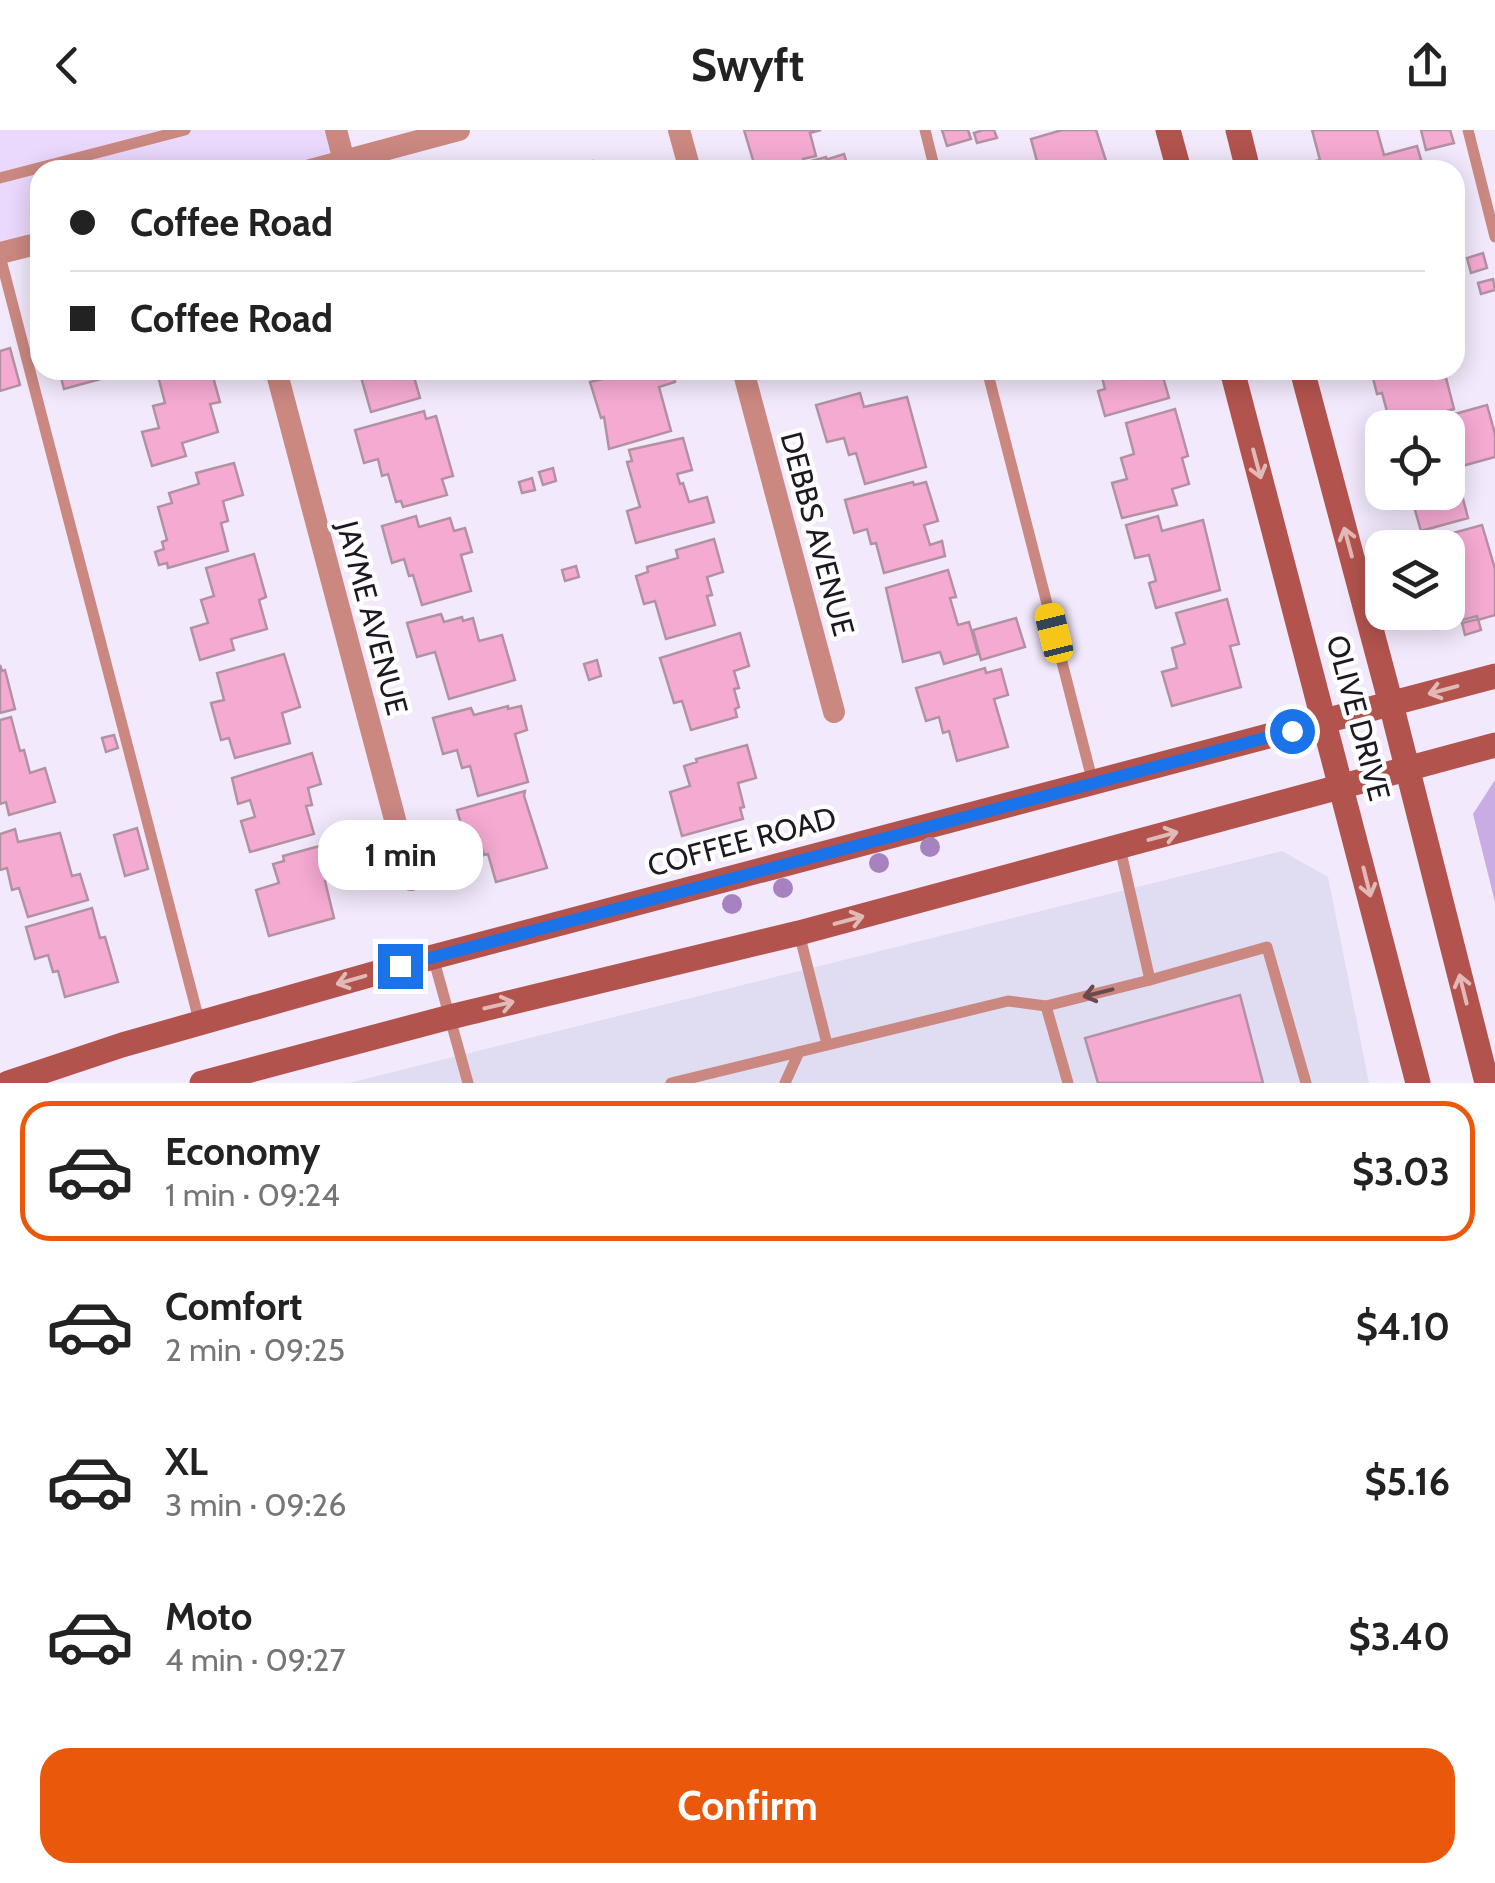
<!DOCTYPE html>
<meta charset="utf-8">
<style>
body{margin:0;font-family:Cabin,sans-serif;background:#f6f6f6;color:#222;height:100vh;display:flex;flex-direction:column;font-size:38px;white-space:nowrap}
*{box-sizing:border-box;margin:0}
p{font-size:32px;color:#767676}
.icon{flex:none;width:55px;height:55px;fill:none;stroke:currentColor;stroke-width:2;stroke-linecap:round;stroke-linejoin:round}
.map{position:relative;height:953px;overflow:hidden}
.panel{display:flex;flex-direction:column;background:#fff;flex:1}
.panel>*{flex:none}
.top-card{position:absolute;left:30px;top:30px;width:1435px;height:220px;border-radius:30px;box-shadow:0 5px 25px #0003;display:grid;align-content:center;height:220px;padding:0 40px;background:#fff}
.buttons{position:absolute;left:1365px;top:280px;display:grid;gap:20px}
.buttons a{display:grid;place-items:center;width:100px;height:100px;border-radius:20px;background:#fff;box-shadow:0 5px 25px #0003;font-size:50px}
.end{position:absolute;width:45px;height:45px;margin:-22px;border:12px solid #1a73e8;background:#fff;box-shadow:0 0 0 5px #fff}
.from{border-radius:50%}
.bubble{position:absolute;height:70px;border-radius:30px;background:#fff;box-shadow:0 5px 25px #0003;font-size:32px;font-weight:700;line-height:70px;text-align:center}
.car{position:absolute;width:30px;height:60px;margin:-30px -15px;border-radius:12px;box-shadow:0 0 8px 2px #0007;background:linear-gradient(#f5c518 24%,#345 0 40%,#f5c518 0 76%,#345 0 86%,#f5c518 0)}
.top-card b{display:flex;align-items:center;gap:35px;height:95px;font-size:38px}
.top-card b+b{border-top:2px solid #e0e0e0}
.top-card i{width:25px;height:25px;background:#222}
ul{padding:18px 0 0;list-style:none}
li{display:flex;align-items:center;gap:30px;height:140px;margin:0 20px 15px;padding:0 20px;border:5px solid transparent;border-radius:30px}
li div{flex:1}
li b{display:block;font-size:38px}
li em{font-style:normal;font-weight:700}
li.selected{border-color:#ea580c}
li>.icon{width:90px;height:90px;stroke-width:1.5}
.action{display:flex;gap:20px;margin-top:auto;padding:20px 40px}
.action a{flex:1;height:115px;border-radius:30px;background:#ea580c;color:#fff;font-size:40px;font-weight:700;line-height:115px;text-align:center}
header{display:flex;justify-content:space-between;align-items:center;height:130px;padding:0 40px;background:#fff;font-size:45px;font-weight:700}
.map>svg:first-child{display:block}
.commercial{fill:#e0dcf2}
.built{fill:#ebd8fd}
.green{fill:#c9ace4}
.building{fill:#f5aad2;stroke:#b292a2;stroke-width:2.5}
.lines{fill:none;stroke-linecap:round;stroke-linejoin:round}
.service{stroke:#ca8881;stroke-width:11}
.minor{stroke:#ca8881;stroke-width:22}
.secondary{stroke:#b3534d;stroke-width:25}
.tree{fill:#a683c0}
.oneway{stroke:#e1bab8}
.oneway2{stroke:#6b4a4d}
.route{stroke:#1a73e8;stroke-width:12}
.labels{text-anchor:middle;stroke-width:9;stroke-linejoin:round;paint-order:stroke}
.street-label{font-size:30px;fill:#1d1823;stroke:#fff}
</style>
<header><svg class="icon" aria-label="back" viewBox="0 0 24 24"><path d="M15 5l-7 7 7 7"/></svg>Swyft<svg class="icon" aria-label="share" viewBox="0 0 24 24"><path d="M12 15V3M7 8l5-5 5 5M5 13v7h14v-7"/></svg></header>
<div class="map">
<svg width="1495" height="953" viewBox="0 0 1495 953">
<rect width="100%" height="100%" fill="#f2e9fc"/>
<polygon class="commercial" points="1282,721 1328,747 1369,953 349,953"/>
<polygon class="built" points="0,0 334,0 343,35 324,40 40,40 40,115 0,126"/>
<polygon class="green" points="1495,650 1495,772 1473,684"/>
<g class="building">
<polygon points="744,0 821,0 810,3 816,26 803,29 804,33 826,27 829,40 756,40"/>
<polygon points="942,0 968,0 971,9 947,16"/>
<polygon points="983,0 994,0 997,8 977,13 974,3"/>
<polygon points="1062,0 1096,0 1109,40 1046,40 1044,33 1038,35 1031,9"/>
<polygon points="1312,0 1377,0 1384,25 1417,16 1424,40 1319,40 1316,31 1320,30"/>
<polygon points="1421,0 1450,0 1454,13 1426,20"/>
<polygon points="844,24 849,40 831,40 828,29"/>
<polygon points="593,31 596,40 561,40"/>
<polygon points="1483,123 1487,138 1471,143 1467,128"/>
<polygon points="1456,146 1463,168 1455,171 1455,147"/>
<polygon points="1493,149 1495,160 1481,164 1478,153"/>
<polygon points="10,218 20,255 0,261 0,221"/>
<polygon points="59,240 114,240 115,245 64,259"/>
<polygon points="162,240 211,240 220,272 210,274 218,302 182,313 186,326 152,336 142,302 159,298 153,276 165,273 157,242"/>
<polygon points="359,240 412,240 420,268 371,282"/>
<polygon points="617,240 672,240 675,252 659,257 671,301 609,319 604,287 601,288 590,252 602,249 601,245"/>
<polygon points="859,240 889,240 861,248"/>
<polygon points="1100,240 1161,240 1169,268 1105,286 1098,261 1105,259"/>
<polygon points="1371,240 1444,240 1454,279 1391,296 1382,263 1377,264"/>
<polygon points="860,263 864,277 907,267 926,337 865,354 856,323 849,325 844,308 827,312 816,275"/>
<polygon points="1487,275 1495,304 1495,327 1455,338 1468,388 1421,401 1411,366 1403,368 1402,362 1448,362 1448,298 1440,298 1439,294 1456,289 1455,284"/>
<polygon points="1175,279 1188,326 1182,328 1189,354 1172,359 1177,375 1122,388 1112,353 1127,349 1121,328 1134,324 1126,293"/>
<polygon points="424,281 426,289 436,286 453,346 442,349 447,365 403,377 401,371 396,372 388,344 382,346 378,329 364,333 355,300"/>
<polygon points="683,308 692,340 677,344 680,354 683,353 689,372 707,367 714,392 636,413 627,381 640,377 627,332 632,331 629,320"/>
<polygon points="234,333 243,365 223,371 228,391 221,393 228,421 168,438 167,433 159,435 155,422 164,419 162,412 167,410 158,377 172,373 169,363 199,354 196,343"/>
<polygon points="553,338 556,351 543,355 539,342"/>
<polygon points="532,348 535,360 522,363 519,352"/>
<polygon points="913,352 914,355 926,352 938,391 924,395 930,415 942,411 945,426 884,443 876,413 871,414 867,399 854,403 845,370"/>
<polygon points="416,386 419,397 450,388 454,401 465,398 472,422 461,425 471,461 422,475 413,445 409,446 404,429 392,433 382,396"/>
<polygon points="1158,386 1162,401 1203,390 1220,460 1156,478 1149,453 1156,451 1149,425 1135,428 1126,395"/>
<polygon points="1482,395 1495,439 1495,485 1478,490 1477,486 1436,497 1432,482 1448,482 1448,418 1422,418 1420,412"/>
<polygon points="714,409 723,442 707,447 712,465 707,466 715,495 666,509 655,471 644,474 636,446 648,442 647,437 678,428 676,420"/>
<polygon points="254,424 266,467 259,470 267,499 231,509 234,520 200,530 191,498 208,493 201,470 214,466 206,438"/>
<polygon points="576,436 579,447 565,451 562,440"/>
<polygon points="948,440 956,467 950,468 958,495 969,492 978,524 944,534 940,522 903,532 886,458"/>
<polygon points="1227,469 1239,514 1230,516 1241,557 1172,576 1162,542 1177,538 1172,518 1185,514 1176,483"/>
<polygon points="441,484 444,492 462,487 463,491 473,488 479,511 502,505 515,550 449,569 435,522 417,527 407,493"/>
<polygon points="1016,488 1025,517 981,530 973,500"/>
<polygon points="1478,489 1481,500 1465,505 1462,493"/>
<polygon points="740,503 749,536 734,541 739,558 734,559 739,577 735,579 737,587 691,600 682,571 674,573 660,528"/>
<polygon points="284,524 300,577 282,583 290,613 235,628 229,608 221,610 211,573 224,570 217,543"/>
<polygon points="597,530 601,546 589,550 584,534"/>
<polygon points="0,535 2,541 5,540 15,579 0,583"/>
<polygon points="985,538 986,543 1001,539 1008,565 994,569 1008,617 957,631 949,601 943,603 939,587 926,591 916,558"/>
<polygon points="508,576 508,579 521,576 527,600 515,604 528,652 478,666 470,636 462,638 457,620 443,624 433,588 471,578 474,585"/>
<polygon points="11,587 20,621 24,620 30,643 45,638 55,672 9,685 6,672 0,674 0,590"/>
<polygon points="114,605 118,618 106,622 102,608"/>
<polygon points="747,615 756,648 738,653 744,677 740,678 743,689 682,706 670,662 690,656 684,636 697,632 696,629"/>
<polygon points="312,623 321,654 308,658 312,675 306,676 314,704 250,722 241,691 255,687 250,670 238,674 232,648"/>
<polygon points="525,661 524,666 547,738 496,752 488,724 484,725 479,707 466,711 457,680"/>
<polygon points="137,698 148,739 125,746 114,705"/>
<polygon points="15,699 18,712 60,703 72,746 80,744 88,770 28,787 19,758 12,760 7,738 0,740 0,704"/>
<polygon points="334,712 343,746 325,751 334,788 269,806 256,760 279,753 273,734 284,731 283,726"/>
<polygon points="92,778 100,808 105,807 118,852 65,867 58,841 53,842 48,825 35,829 26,797"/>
<polygon points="1240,865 1263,953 1098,953 1085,908"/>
</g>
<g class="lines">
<g class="service">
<polyline points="925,0 935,40"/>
<polyline points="1468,0 1495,107"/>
<polyline points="0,48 185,0"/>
<polyline points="0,126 200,894"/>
<polyline points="987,240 1093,653"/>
<polyline points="1120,718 1150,850 1267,817 1306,953"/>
<polyline points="799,803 827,914"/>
<polyline points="433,827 468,953"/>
<polyline points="1046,876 1068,953"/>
<polyline points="671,953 1008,871 1046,876 1150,850"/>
<polyline points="785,953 799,922"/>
</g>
<g class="minor">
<polyline points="336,0 344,31"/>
<polyline points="679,0 690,40"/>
<polyline points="310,40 459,0"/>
<polyline points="0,123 40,113"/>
<polyline points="276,240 411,750"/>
<polyline points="743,240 834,582"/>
</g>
<g class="secondary">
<polyline points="1168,0 1179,40"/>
<polyline points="1238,0 1248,40"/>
<polyline points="1232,240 1418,953"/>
<polyline points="1302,240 1391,574 1487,953"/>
<polyline points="8,953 122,915 433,827 1495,546"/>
<polyline points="202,953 450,887 799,803 1495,615"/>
</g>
</g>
<g class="tree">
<circle cx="930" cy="717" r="10"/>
<circle cx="879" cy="733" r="10"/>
<circle cx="783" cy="758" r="10"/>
<circle cx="732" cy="774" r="10"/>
</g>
<defs><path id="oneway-shaft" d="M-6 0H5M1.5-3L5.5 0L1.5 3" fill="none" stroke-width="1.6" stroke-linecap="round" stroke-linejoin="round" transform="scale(2.5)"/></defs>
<g class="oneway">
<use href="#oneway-shaft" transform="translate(1257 334) rotate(75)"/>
<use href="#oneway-shaft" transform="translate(1348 412) rotate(-105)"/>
<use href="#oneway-shaft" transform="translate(1443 560) rotate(165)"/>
<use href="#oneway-shaft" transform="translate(1163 706) rotate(-15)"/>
<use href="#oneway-shaft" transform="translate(1367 752) rotate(76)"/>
<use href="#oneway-shaft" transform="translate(849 790) rotate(-15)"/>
<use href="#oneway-shaft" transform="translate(351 850) rotate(164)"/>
<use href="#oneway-shaft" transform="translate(1463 859) rotate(-104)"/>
<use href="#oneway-shaft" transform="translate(499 875) rotate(-13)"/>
</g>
<use class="oneway2" href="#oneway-shaft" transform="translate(1098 863) rotate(166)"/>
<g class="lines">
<polyline class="route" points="400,836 1292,601"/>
</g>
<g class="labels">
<g class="street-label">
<text transform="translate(817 404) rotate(75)" y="10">DEBBS AVENUE</text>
<text transform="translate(372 488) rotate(75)" y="10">JAYME AVENUE</text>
<text transform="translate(1358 588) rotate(75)" y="10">OLIVE DRIVE</text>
<text transform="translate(742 712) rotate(-15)" y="10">COFFEE ROAD</text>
</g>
</g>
</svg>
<div class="buttons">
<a><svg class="icon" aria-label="locate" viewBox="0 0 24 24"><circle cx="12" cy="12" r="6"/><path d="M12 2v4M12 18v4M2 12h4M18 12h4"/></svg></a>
<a><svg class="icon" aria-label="layers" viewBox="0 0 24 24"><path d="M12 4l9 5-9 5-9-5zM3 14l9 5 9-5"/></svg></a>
</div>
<i class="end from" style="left:1292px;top:601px"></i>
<i class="end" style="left:400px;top:836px"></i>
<div class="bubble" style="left:318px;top:690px;width:165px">1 min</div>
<i class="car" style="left:1054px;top:503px;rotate:346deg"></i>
<div class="top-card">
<b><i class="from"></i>Coffee Road</b>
<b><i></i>Coffee Road</b>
</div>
</div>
<section class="panel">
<ul>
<li class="selected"><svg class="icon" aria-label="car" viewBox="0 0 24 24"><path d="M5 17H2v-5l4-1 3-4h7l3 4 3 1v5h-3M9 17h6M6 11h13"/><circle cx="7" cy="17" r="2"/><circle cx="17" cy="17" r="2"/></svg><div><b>Economy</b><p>1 min · 09:24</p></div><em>$3.03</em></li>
<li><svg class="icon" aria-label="car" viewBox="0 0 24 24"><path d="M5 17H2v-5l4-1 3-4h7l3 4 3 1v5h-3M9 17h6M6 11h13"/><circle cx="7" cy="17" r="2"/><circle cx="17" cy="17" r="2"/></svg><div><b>Comfort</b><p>2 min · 09:25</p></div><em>$4.10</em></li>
<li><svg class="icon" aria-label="car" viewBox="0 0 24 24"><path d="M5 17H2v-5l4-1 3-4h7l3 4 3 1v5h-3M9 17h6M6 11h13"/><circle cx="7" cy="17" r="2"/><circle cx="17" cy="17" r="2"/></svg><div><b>XL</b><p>3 min · 09:26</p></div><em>$5.16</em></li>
<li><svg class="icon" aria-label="car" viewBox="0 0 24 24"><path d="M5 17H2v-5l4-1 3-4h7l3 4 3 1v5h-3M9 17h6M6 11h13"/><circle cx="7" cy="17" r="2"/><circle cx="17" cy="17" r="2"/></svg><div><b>Moto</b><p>4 min · 09:27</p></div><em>$3.40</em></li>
</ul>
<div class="action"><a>Confirm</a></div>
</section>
